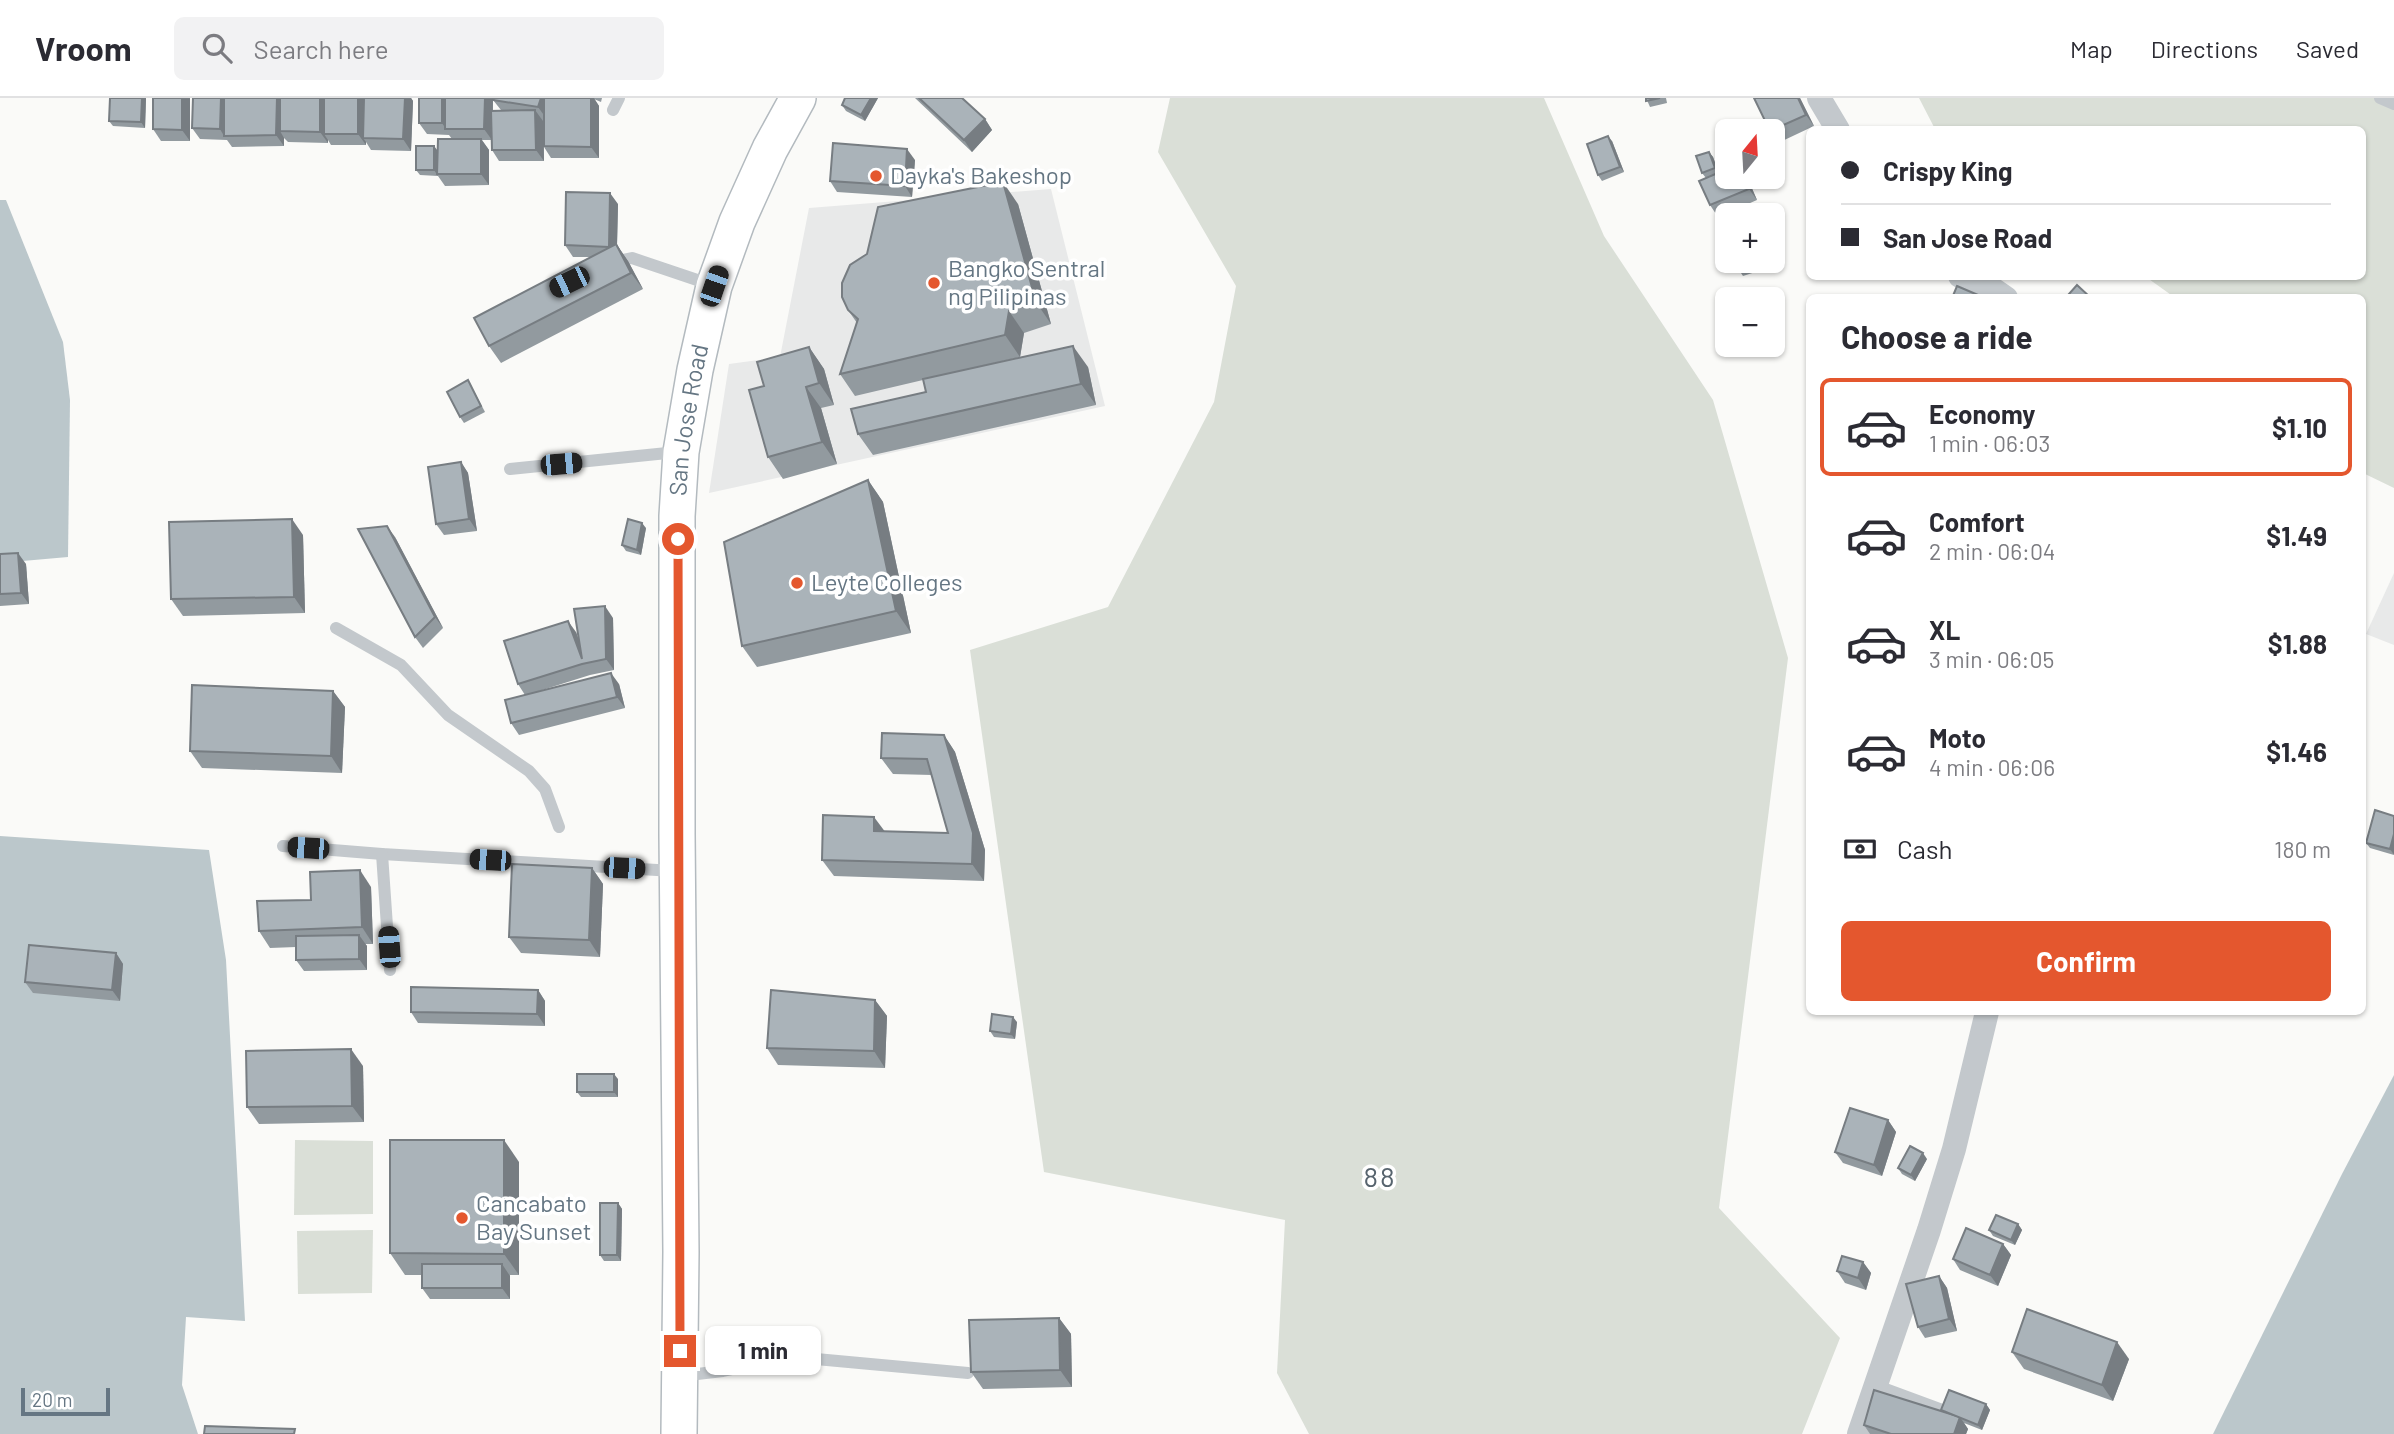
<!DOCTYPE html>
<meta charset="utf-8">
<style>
body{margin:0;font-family:Barlow,sans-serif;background:#f2f2f3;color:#2b2b33;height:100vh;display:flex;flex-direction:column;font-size:26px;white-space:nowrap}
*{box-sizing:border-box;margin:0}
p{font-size:23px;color:#7c7c81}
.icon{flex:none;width:38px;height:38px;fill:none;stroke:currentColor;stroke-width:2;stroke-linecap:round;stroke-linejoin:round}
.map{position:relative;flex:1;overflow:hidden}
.sheet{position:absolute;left:1806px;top:196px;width:560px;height:721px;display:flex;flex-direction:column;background:#fff;border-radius:10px;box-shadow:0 2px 5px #0004}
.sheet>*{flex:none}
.banner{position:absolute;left:1806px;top:28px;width:560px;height:154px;border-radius:10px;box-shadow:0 2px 5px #0004;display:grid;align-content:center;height:154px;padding:0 35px;background:#fff}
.needle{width:46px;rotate:18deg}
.buttons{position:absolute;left:1715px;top:21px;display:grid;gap:14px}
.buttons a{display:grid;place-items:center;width:70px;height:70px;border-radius:10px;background:#fff;box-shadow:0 2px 5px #0004;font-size:35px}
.scale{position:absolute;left:21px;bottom:18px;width:89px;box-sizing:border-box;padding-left:7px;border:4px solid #657683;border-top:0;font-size:19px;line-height:24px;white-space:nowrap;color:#657683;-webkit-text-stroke:5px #fff;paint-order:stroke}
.end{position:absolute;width:32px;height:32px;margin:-16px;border:9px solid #e4572e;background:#fff;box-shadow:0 0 0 4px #fff}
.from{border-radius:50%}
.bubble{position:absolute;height:49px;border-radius:10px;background:#fff;box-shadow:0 2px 5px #0004;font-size:23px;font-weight:700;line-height:49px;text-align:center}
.car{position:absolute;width:21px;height:42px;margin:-21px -10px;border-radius:9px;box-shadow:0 0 5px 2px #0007;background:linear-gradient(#222 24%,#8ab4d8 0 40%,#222 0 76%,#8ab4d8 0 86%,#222 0)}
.banner b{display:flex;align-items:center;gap:24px;height:66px;font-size:26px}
.banner b+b{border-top:2px solid #e1e1e2}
.banner i{width:18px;height:18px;background:#2b2b33}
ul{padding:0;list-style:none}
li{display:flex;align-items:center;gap:21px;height:98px;margin:0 14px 10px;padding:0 21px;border:4px solid transparent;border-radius:10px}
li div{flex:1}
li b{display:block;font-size:26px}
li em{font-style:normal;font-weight:700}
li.active{border-color:#e4572e}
li>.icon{width:63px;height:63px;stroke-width:1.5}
h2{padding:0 35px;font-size:32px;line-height:84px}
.pay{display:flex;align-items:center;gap:18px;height:77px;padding:0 35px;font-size:26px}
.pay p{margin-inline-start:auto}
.action{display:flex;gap:14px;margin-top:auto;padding:14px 35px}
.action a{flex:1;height:80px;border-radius:10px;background:#e4572e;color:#fff;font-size:28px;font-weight:700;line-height:80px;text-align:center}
header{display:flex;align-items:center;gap:42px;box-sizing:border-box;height:98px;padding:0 35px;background:#fff;border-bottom:2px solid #e1e1e2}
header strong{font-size:33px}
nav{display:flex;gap:38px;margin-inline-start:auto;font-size:24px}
.search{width:490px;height:63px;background:#f2f2f3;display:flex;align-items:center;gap:18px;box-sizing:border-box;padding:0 24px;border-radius:10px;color:#7c7c81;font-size:26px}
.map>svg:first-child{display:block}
.built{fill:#e8e9e9}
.green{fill:#dadfd7}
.water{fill:#bbc7cb}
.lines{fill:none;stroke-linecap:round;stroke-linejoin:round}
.secondary-casing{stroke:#b3babf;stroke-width:38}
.lane{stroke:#c3c8cc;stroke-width:12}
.street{stroke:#c3c8cc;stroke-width:24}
.secondary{stroke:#fff;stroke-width:35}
.wall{fill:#929a9f}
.shaded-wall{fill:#777d82}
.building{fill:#aab3b9;stroke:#777d82;stroke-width:2}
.route{stroke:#e4572e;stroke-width:9}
.poi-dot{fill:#e4572e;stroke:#fff;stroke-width:2.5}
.labels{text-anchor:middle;stroke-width:7;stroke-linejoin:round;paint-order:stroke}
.poi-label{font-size:24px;fill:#657683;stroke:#fff;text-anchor:start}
.street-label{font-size:24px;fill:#657683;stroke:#fff}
.quarter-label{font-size:28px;letter-spacing:2px;fill:#57646e;stroke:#fff}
</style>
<header>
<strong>Vroom</strong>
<div class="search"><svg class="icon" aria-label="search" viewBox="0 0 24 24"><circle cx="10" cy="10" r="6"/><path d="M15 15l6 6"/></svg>Search here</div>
<nav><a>Map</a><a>Directions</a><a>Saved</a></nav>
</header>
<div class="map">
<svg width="2394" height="1336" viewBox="0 0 2394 1336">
<rect width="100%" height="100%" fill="#fafaf8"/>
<g class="built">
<polygon points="1051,91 1105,308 709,395 729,266 780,259 809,110"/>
<polygon points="2394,475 2394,547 2366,536"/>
</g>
<g class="green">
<polygon points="1170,0 1544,0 1604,138 1713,302 1788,560 1719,1110 1840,1240 1802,1336 1309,1336 1277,1275 1285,1122 1044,1074 970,552 1108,509 1214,304 1236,188 1158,54"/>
<polygon points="1919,0 2394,0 2394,390 2363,375 2362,200 2174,199 2146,179 2362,178 2362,32 1935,31"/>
<polygon points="295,1042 373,1043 373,1116 294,1117"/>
<polygon points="373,1132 372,1195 298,1196 297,1133"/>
</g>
<g class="water">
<polygon points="0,102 6,102 63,244 70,302 68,459 0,465"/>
<polygon points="0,738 209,752 226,862 245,1223 186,1219 182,1287 198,1336 0,1336"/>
<polygon points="2394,977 2394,1336 2213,1336 2342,1076"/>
</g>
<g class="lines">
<g class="secondary-casing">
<g id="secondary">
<path id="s1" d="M679,1336L681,1154L677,736V418L681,354L695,272L714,188L737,124L770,51L798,0"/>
</g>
</g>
<g class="lane">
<polyline points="2380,0 2394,6"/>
<polyline points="613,12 619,0"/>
<polyline points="613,164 632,160 712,187"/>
<polyline points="510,371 677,354"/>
<polyline points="336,530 401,567 448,617 529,673 545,691 559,729"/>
<polyline points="283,748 382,756 674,773"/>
<polyline points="382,756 390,872"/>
<polyline points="680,1278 723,1273 775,1262 816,1261 968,1275"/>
<polyline points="1877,1288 1942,1312"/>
</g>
<g class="street">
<polyline points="1819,0 1838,32"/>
<polyline points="1960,178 1993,191 2006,200"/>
<polyline points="1859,1336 1929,1132 1954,1051 1987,914"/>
</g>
<use href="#secondary" class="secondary"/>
</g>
<g class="wall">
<polygon points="146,0 145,30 113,28 109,23"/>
<polygon points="153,0 190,0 190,43 161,43 153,31"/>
<polygon points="193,0 411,0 413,3 411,53 371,52 366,44 366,47 331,47 328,42 328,45 288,44 284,40 284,48 232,49 227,42 200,41 192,30"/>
<polygon points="493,0 493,13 501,12 493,2 494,0 602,0 601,4 594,1 599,8 599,60 551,60 544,49 544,63 499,63 492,52 491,42 482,42 489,52 489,87 445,88 438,78 420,77 416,72 452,41 449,37 427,36 419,25"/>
<polygon points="845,0 878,0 865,23 846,13 842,7"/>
<polygon points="915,0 962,0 985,21 992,32 972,54"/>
<polygon points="1646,0 1666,0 1667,5 1650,9"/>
<polygon points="1754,0 1800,0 1814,28 1778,45 1773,37 1773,33"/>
<polygon points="1612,43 1624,74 1602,83 1598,77"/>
<polygon points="1709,54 1713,59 1719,75 1727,79 1747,79 1757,102 1718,119 1710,107 1706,80 1702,75"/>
<polygon points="915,62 912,99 837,94 830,83"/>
<polygon points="618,106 617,147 628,163 643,191 501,265 489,248 591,159 573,159 565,147"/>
<polygon points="1018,106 1051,226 1024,235 1020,259 972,270 1088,269 1096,307 873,357 858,336 926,294 923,282 855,298 840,276 857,225 848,212"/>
<polygon points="1736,163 1772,163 1774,168 1743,178 1739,172"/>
<polygon points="809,249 824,271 834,307 821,310 837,366 783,381 768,359 764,288"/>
<polygon points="468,282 485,314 464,325 460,319"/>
<polygon points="461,364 468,375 477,433 444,437 436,426"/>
<polygon points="868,382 883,404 911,535 757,569 742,548"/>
<polygon points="646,430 641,457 626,453 622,447"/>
<polygon points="303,437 305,515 183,518 171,501"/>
<polygon points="395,439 443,530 423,550 415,539"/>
<polygon points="0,456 26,466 29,506 0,508"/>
<polygon points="613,520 614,572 590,577 536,594 619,586 625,610 519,637 511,625 525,597 518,586 576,534 578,540"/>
<polygon points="333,593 345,609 342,675 202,670 190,653"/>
<polygon points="944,637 955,654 985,752 984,783 834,778 822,762 884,733 948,735 932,677 893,676 881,660"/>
<polygon points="2375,712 2394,757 2370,750 2366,745"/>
<polygon points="592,770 603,786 600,859 521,855 509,839"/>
<polygon points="371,789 373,846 365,846 367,848 367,872 304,873 296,862 296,849 270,850 259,833 311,802"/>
<polygon points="116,855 123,866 120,903 33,895 25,884"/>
<polygon points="538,892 545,903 545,928 418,925 411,914"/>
<polygon points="875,902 887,918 885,970 778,967 767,950"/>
<polygon points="1017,924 1015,941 994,939 990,933"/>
<polygon points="363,968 364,1024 259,1026 247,1009"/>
<polygon points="618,981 618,999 581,999 577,994"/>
<polygon points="1888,1022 1896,1034 1882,1078 1843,1065 1835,1054"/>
<polygon points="1927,1061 1915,1083 1902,1076 1898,1070"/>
<polygon points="519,1064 519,1177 510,1177 510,1201 430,1201 422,1190 422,1177 405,1177 390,1155"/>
<polygon points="618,1105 622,1111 621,1163 604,1163 600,1157"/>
<polygon points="2018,1126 2022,1132 2015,1147 1993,1138 1989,1132"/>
<polygon points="2003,1146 2011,1157 1998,1188 1960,1172 1953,1161"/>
<polygon points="1863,1164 1871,1175 1866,1192 1845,1185 1837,1173"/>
<polygon points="1939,1178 1947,1190 1957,1233 1925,1240 1918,1229"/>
<polygon points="1059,1220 1071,1236 1072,1289 983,1291 971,1274"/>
<polygon points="2012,1254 2129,1261 2113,1303 2024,1271"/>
<polygon points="1986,1306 1990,1312 1982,1332 1964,1325 1968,1331 1966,1336 1870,1336 1864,1327 1942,1314 1941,1312"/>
</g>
<g class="shaded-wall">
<polygon points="142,0 146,0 145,30 141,24"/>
<polygon points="182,0 190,0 190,43 182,32"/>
<polygon points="221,0 230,0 224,38 220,31"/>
<polygon points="277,0 285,0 280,33 284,40 284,48 276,37"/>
<polygon points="320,0 328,0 324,36 328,42 328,45 320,34"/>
<polygon points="358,0 366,0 363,40 366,44 366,47 358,36"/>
<polygon points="405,0 411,0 413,3 411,53 403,41"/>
<polygon points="442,0 450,0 446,31 442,25"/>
<polygon points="485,0 493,0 492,42 484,31"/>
<polygon points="541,0 551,0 546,20 538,9"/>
<polygon points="591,0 594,0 599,8 599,60 591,49"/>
<polygon points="871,0 878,0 865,23 861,17"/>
<polygon points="1798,0 1800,0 1814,28 1806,17"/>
<polygon points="535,12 543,23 544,63 536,52"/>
<polygon points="985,21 992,32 972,54 964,42"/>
<polygon points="1608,38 1612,43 1624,74 1620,69"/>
<polygon points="481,41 489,52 489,87 481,76"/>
<polygon points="434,48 438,53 438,78 434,72"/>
<polygon points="907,51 915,62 912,99 905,88"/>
<polygon points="1709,54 1713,59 1719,76 1715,70"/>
<polygon points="1744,79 1747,79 1757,102 1749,91"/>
<polygon points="1003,84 1018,106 1051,226 1036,204"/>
<polygon points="610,95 618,106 617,147 628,163 643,191 631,175 617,160 609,149"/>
<polygon points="1009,213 1024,235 1020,259 1005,237"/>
<polygon points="1073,248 1088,269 1096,307 1081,286"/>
<polygon points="809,249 824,271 834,307 819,285"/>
<polygon points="806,289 821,310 837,366 822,344"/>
<polygon points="461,364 468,375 477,433 469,421"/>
<polygon points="868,382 883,404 911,535 896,513"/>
<polygon points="292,421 303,437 305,515 294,499"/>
<polygon points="642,425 646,430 641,457 637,452"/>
<polygon points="387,428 395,439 443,530 435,519"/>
<polygon points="18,455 26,466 29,506 21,495"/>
<polygon points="605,508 613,520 614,572 606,561"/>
<polygon points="568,523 576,534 587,565 582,561"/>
<polygon points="611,575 619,586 625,610 617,599"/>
<polygon points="333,593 345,609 342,675 331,658"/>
<polygon points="944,637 955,654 985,752 984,783 972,766"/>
<polygon points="874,719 886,735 874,733"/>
<polygon points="2394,736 2394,757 2390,751"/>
<polygon points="592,770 603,786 600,859 589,842"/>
<polygon points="360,772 371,789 373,846 362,829"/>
<polygon points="359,837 367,848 367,872 359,861"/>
<polygon points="116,855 123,866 120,903 112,892"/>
<polygon points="538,892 545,903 545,928 537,916"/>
<polygon points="875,902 887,918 885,970 874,953"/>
<polygon points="1013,919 1017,924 1015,941 1011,936"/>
<polygon points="351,951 363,968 364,1024 352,1008"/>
<polygon points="614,976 618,981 618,999 614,994"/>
<polygon points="1888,1022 1896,1034 1882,1078 1874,1067"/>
<polygon points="504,1042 519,1064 519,1177 504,1156"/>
<polygon points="1923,1055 1927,1061 1915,1083 1911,1077"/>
<polygon points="618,1105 622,1111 621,1163 617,1157"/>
<polygon points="2018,1126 2022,1132 2015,1147 2011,1142"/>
<polygon points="2003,1146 2011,1157 1998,1188 1990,1177"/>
<polygon points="1863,1164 1871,1175 1866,1192 1858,1180"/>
<polygon points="502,1166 510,1178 510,1201 502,1190"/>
<polygon points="1939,1178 1947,1190 1957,1233 1949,1221"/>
<polygon points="1059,1220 1071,1236 1072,1289 1060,1272"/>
<polygon points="2117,1244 2129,1261 2113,1303 2102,1287"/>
<polygon points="1986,1306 1990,1312 1982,1332 1978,1327"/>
<polygon points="1960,1319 1968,1331 1966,1336 1954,1336"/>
</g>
<g class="building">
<polygon points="110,0 142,0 141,24 109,23"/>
<polygon points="153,0 182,0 182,32 153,31"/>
<polygon points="193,0 221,0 220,31 192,30"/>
<polygon points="224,0 277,0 276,37 224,38"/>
<polygon points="280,0 320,0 320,34 280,33"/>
<rect x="324" y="0" width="34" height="36"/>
<polygon points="364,0 405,0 403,41 363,40"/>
<rect x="419" y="0" width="23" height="25"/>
<polygon points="445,0 485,0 484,31 445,31"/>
<polygon points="494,0 541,0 538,9 493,2"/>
<polygon points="544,0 591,0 591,49 544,48"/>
<polygon points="845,0 871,0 861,17 842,7"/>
<polygon points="919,0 962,0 985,21 964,42"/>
<polygon points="1646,0 1660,0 1646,3"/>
<polygon points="1754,0 1798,0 1806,17 1770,33"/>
<polygon points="535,12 536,52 492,52 491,13"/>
<polygon points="1727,37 1727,59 1719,39"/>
<polygon points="1608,38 1620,69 1598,77 1587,46"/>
<polygon points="438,41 481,41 481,76 437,76"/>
<polygon points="833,45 907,51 905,88 830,83"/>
<rect x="416" y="48" width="18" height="24"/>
<polygon points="1709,54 1715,70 1702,75 1696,58"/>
<polygon points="1727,71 1727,79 1744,79 1749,91 1710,107 1699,83"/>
<polygon points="1003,84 1036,204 1009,213 1005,237 840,276 858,221 848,212 842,199 842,185 850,167 867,156 878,109"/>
<polygon points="566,94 610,95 609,149 565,147"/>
<polygon points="616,146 631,175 489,248 474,220"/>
<polygon points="1736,163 1767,163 1739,172"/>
<polygon points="2077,187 2091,200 2070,200 2068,197"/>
<polygon points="1957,188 1985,200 1952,200"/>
<polygon points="1073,248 1081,286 858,336 851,311 926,294 923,281"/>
<polygon points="809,249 819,285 806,289 822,344 768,359 749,292 764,288 757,264"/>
<polygon points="468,282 481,308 460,319 447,294"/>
<polygon points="461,364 469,421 436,426 428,369"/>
<polygon points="868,382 896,513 742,548 724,444"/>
<polygon points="292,421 294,499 171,501 169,424"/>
<polygon points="628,421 642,425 637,452 622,447"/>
<polygon points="387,428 435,519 415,539 358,431"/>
<polygon points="18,455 21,495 0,496 0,456"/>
<polygon points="605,508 606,561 582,566 518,586 504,543 568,523 582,561 574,511"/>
<polygon points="611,575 617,599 511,625 505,602"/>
<polygon points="192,587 333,593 331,658 190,653"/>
<polygon points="882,635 944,637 973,735 972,766 822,762 823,717 874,719 874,733 948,735 927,661 881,660"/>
<polygon points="2375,712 2394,718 2394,736 2390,751 2366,745"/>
<polygon points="512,766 592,770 589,842 509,839"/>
<polygon points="360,772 362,829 259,833 257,803 311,802 310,774"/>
<polygon points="359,837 359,861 296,862 296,838"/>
<polygon points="29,847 116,855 112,892 25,884"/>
<polygon points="411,889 538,892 537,916 411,914"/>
<polygon points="771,892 875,902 874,953 767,950"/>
<polygon points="992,916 1013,919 1011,936 990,933"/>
<polygon points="351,951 352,1008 247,1009 246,953"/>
<rect x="577" y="976" width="37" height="18"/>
<polygon points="1850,1010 1888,1022 1874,1067 1835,1054"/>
<polygon points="390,1042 504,1042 504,1156 390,1155"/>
<polygon points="1910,1048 1923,1055 1911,1077 1898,1070"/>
<polygon points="600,1105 618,1105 617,1157 600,1157"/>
<polygon points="1996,1117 2018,1126 2011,1142 1989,1132"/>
<polygon points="1966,1130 2003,1146 1990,1177 1953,1161"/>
<polygon points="1842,1158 1863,1164 1858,1180 1837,1173"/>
<rect x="422" y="1166" width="80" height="24"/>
<polygon points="1939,1178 1949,1221 1918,1229 1906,1186"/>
<polygon points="2027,1211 2117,1244 2102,1287 2012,1254"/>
<polygon points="1059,1220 1060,1272 971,1274 969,1222"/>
<polygon points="1874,1292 1960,1319 1954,1336 1891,1336 1864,1327"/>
<polygon points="1949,1292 1986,1306 1978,1327 1941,1312"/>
<polygon points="205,1328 295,1331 294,1336 204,1336"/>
</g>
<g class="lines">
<polyline class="route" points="678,441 680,1253"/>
</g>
<g class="poi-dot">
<circle cx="876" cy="78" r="7"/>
<circle cx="934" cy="185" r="7"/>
<circle cx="797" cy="485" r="7"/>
<circle cx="462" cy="1120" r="7"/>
</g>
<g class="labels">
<g class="poi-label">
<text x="890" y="86">Dayka's Bakeshop</text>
<text x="948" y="179">Bangko Sentral<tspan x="948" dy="28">ng Pilipinas</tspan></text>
<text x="811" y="493">Leyte Colleges</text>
<text x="476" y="1114">Cancabato<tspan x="476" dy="28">Bay Sunset</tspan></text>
</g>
<g class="street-label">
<text dy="8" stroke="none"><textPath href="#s1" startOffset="1015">San Jose Road</textPath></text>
</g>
<g class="quarter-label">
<text x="1380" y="1089">88</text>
</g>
</g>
</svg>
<div class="buttons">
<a><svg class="needle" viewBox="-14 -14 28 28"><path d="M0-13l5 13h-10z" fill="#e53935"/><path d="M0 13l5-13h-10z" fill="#7c7c81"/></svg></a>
<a>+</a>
<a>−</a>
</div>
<div class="scale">20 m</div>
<i class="end from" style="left:678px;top:441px"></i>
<i class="end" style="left:680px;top:1253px"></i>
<div class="bubble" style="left:705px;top:1228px;width:116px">1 min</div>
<i class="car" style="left:569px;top:184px;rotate:244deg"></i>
<i class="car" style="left:714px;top:188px;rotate:19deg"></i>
<i class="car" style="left:561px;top:366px;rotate:85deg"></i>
<i class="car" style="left:308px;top:750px;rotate:274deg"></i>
<i class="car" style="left:490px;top:762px;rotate:273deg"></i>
<i class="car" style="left:624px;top:770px;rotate:93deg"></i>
<i class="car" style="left:389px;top:849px;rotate:356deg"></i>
<div class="banner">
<b><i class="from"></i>Crispy King</b>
<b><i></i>San Jose Road</b>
</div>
<section class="sheet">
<h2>Choose a ride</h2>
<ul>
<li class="active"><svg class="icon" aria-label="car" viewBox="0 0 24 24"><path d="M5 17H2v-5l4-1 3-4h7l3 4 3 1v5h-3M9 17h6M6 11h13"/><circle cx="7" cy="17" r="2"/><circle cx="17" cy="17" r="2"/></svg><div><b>Economy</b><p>1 min · 06:03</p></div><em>$1.10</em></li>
<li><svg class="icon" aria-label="car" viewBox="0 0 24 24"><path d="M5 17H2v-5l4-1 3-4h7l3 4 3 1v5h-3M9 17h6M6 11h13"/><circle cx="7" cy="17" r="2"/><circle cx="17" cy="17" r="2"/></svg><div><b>Comfort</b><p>2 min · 06:04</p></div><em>$1.49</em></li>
<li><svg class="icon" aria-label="car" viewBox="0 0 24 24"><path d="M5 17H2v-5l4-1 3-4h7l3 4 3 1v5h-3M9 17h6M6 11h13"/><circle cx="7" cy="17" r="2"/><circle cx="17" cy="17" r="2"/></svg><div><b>XL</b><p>3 min · 06:05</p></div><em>$1.88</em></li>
<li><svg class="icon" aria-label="car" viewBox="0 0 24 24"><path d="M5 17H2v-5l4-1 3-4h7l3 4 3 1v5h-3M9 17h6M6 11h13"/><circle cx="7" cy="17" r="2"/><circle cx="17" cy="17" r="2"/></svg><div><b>Moto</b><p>4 min · 06:06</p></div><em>$1.46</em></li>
</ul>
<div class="pay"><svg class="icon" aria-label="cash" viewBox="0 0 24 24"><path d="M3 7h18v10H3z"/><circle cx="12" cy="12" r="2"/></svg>Cash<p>180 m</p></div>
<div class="action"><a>Confirm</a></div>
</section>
</div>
